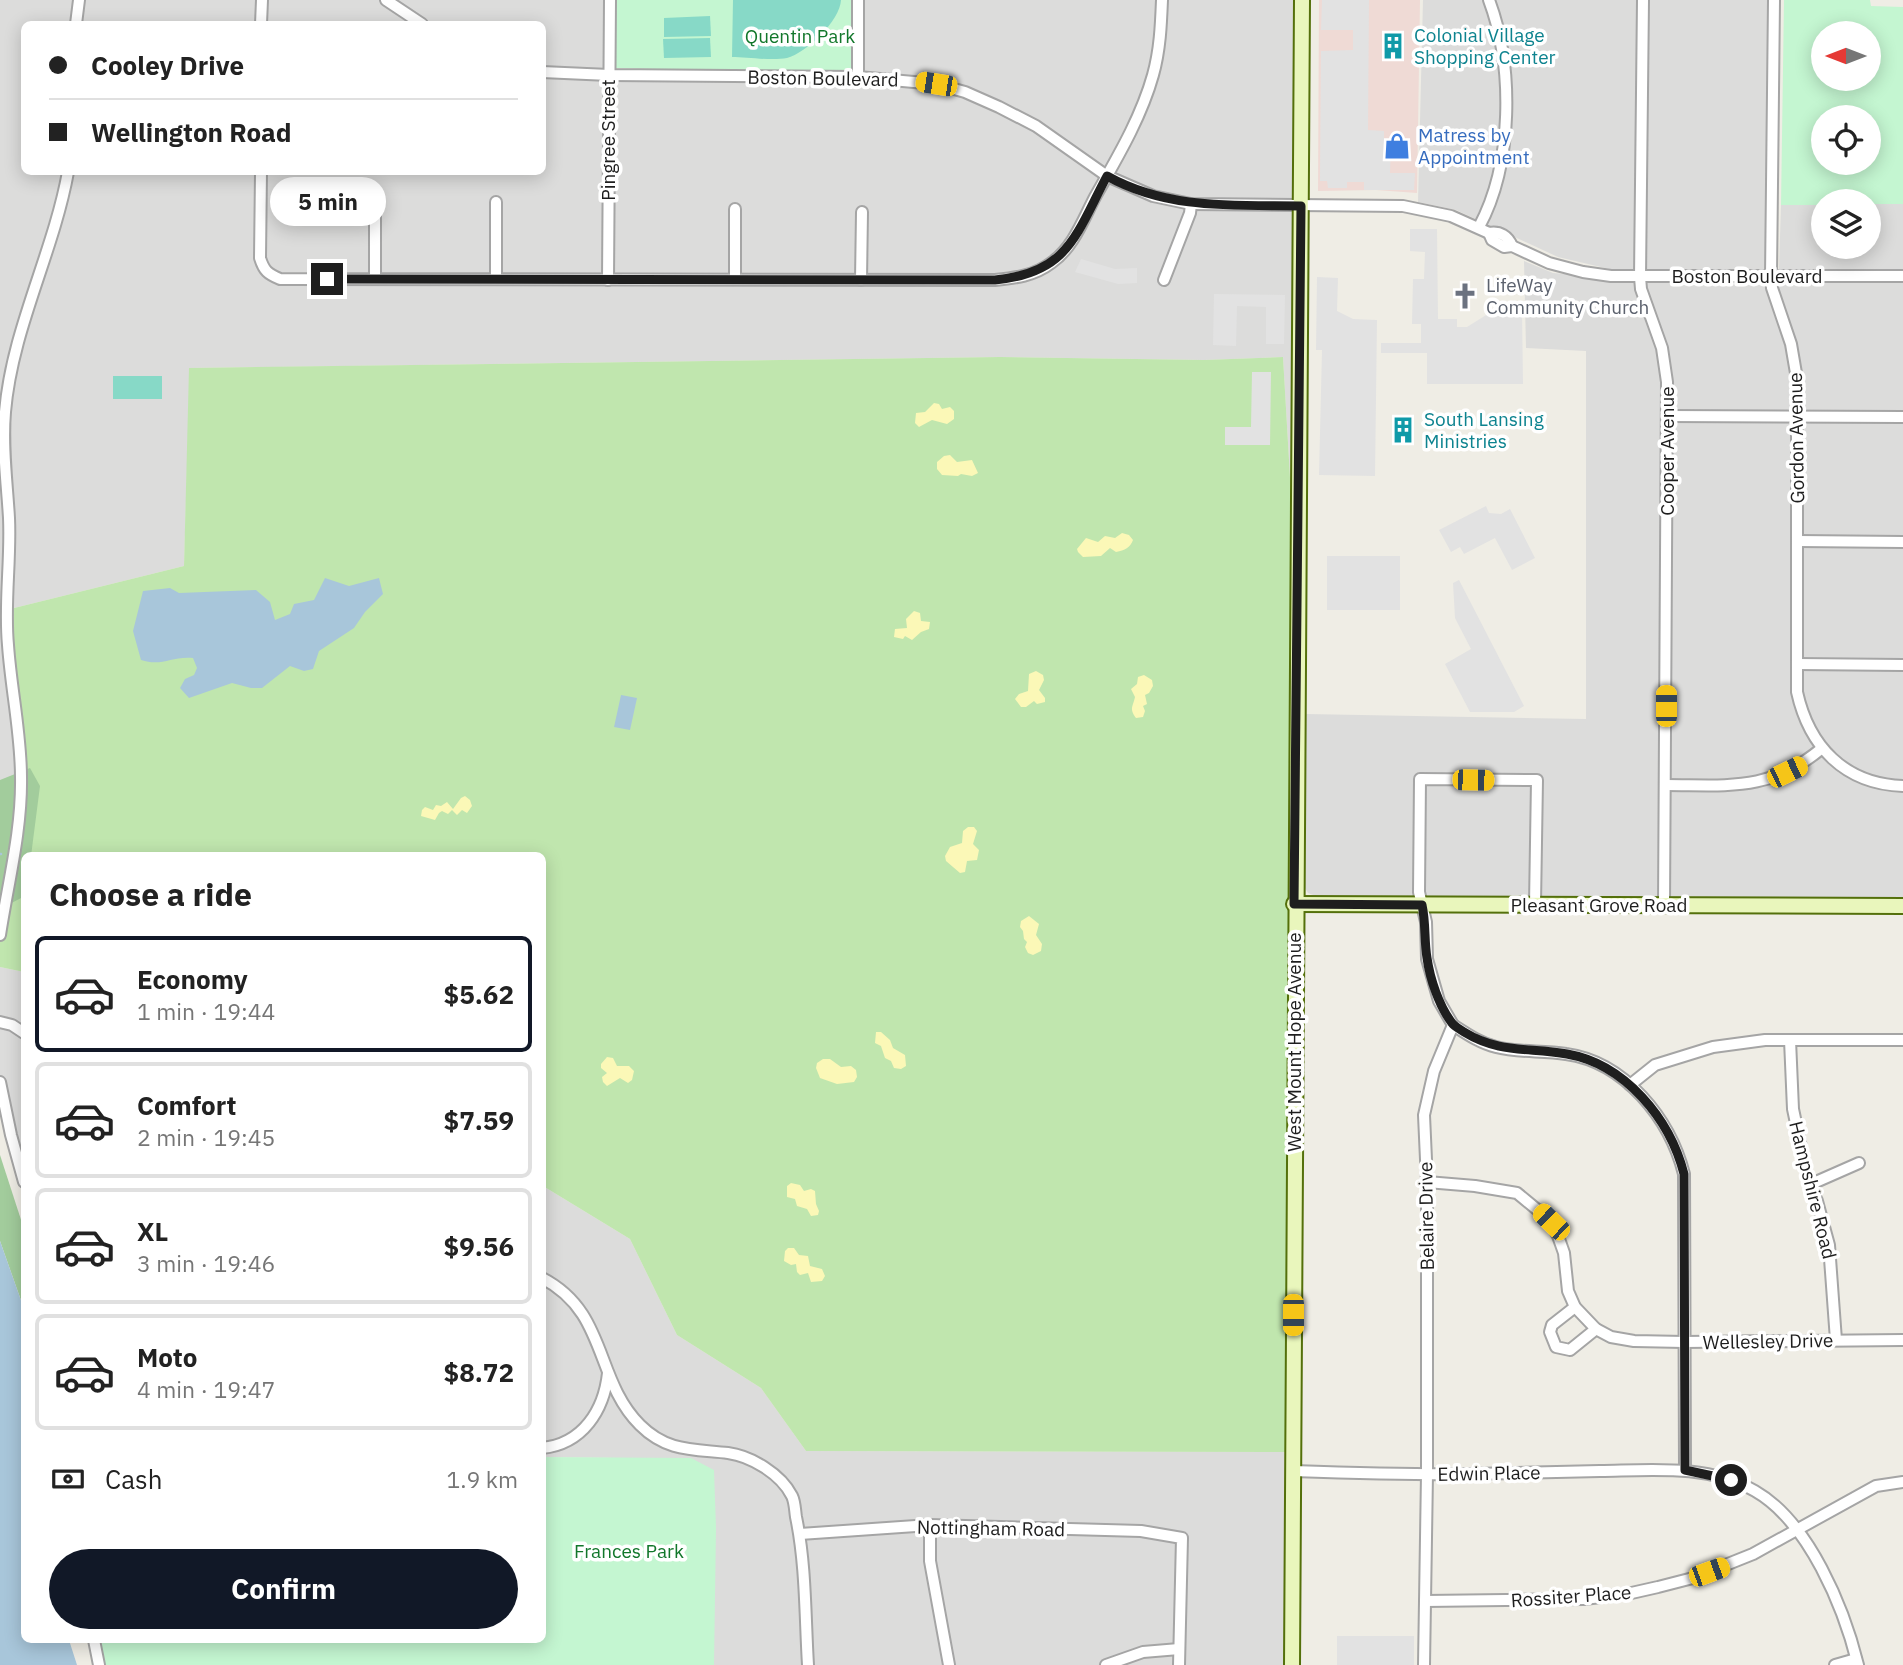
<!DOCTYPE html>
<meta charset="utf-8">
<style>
body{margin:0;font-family:"IBM Plex Sans",sans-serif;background:#f2f2f2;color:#222;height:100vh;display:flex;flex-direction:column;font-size:26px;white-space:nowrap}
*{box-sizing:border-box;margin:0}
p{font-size:23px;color:#767676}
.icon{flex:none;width:38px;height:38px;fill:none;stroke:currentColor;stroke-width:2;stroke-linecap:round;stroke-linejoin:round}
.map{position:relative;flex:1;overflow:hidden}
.drawer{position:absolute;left:21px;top:852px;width:525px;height:791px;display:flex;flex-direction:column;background:#fff;border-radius:10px;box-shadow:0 4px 18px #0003}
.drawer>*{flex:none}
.hud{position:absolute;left:21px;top:21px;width:525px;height:154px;border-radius:10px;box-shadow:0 4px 18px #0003;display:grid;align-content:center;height:154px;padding:0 28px;background:#fff}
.needle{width:46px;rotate:270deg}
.tools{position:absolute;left:1811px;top:21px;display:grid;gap:14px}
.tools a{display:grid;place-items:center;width:70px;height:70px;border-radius:50%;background:#fff;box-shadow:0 4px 18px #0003;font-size:35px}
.end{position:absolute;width:32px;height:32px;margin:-16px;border:9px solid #1e1e1e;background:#fff;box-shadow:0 0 0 4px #fff}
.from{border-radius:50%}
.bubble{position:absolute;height:49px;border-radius:24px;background:#fff;box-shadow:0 4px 18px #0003;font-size:23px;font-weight:700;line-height:49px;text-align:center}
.car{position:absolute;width:21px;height:42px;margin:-21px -10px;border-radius:9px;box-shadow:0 0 5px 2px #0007;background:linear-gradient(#f5c518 24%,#345 0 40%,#f5c518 0 76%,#345 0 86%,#f5c518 0)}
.hud b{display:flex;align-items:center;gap:24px;height:66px;font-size:26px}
.hud b+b{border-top:2px solid #e0e0e0}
.hud i{width:18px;height:18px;background:#222}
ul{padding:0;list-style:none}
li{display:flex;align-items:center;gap:21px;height:116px;margin:0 14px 10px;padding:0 14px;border:4px solid #e0e0e0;border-radius:10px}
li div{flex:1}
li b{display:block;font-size:26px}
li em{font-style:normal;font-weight:700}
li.current{border-color:#111827}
li>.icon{width:63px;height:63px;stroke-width:1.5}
h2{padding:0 28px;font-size:32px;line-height:84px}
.pay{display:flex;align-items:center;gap:18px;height:77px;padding:0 28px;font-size:26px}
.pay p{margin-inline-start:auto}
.cta{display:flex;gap:14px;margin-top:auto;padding:14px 28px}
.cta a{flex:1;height:80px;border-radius:42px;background:#111827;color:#fff;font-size:28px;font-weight:700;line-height:80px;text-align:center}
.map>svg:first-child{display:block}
.residential{fill:#dcdcdb;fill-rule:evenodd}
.commercial{fill:#efdad5}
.grass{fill:#c0e6ae}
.forest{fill:#a2cc9c}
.sand{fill:#fbf8b7}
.park{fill:#c4f6d1;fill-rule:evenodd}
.pitch{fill:#87d9c7}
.parking{fill:#e2e2e2}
.water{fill:#a8c6da}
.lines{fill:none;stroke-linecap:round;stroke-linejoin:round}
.stream{stroke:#a8c6da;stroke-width:2.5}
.street-casing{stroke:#a5a5a5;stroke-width:14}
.secondary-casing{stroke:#54700b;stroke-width:18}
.street{stroke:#fff;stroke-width:10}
.secondary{stroke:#e9f6bc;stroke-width:14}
.route{stroke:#1e1e1e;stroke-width:9}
.labels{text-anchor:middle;stroke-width:7;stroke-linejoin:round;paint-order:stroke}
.culture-label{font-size:19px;fill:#0d838f;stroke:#fff;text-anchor:start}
.park-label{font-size:19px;fill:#12772b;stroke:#fff}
.street-label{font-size:19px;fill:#1e1e1e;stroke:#fff}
.shop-label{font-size:19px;fill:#366cbe;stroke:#fff;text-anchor:start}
.worship-label{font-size:19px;fill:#5b616d;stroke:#fff;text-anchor:start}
</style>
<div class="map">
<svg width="1903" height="1665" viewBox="0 0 1903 1665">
<rect width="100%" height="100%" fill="#efede5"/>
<g class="residential">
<path d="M0,0H603V82L858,77L859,0H1302L1297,597L1283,357L1204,360L1000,357L190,368L184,566L2,611L21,753L0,902ZM24,24H542V172H24Z"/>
<polygon points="1423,0 1768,0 1767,267 1764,272 1618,271 1558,257 1456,210 1418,202"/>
<polygon points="1869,204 1903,204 1903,269 1779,269 1781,205 1823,205 1824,247 1869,247"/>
<polygon points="1524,261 1553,273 1641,280 1903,278 1903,904 1316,896 1308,893 1305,888 1306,714 1586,719 1586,351 1526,348"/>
<polygon points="0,967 24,972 24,1192 0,1102"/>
<polygon points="543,1186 630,1239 677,1335 761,1388 806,1451 1293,1452 1292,1665 683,1665 691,1459 543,1457"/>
</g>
<polygon class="commercial" points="1319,0 1420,0 1417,193 1376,190 1318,191"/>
<polygon class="grass" points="1000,357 1204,360 1283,357 1297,597 1293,1452 806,1451 761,1388 677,1335 630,1239 543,1186 542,856 24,856 24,972 0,967 0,926 21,794 2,611 184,566 189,368"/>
<g class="forest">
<polygon points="30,768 40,786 31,856 24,856 23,897 0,909 0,780"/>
<polygon points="0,1155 24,1229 24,1309 0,1241"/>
</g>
<g class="sand">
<polygon points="934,403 939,404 942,409 950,407 954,411 954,419 947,424 932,420 919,427 915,423 916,413 925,412"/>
<polygon points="950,455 957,462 972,460 978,473 972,476 961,474 958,476 942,475 937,469 937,462 944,456"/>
<path d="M1122,533L1129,535L1133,540C1130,548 1125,550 1116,552L1110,548L1101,556L1083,557L1078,552L1077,549L1086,538L1098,542L1105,536L1115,538Z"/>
<polygon points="914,611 920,613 921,621 930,622 929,629 921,632 912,640 905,636 903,639 894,637 895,629 907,628 906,619"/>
<polygon points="1036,671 1043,675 1044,680 1039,690 1045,698 1045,702 1037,704 1034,701 1026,707 1021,707 1015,699 1019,694 1028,691 1029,674"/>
<path d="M1144,675L1152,680L1153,686L1149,693L1145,695L1147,704L1143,706L1145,711L1143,717L1136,718C1129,708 1133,707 1135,697L1131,689L1137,684L1138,677Z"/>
<polygon points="465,796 470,800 472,806 467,813 462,810 457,815 452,810 448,814 442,811 439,813 435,820 421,816 422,810 425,807 433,810 436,805 441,806 447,802 453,809 461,798"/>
<polygon points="968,827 974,827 977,831 973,844 979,850 977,860 967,861 965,872 960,873 946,861 945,856 950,847 962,843 963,831"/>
<polygon points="1029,916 1039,924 1036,935 1042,944 1041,951 1033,955 1028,953 1025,947 1027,942 1024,939 1023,931 1020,927 1021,921"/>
<polygon points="876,1032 881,1032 890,1040 893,1048 905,1055 906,1066 901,1069 894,1068 891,1061 885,1058 881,1046 875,1043"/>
<polygon points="607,1057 613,1058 617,1066 629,1066 634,1071 632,1080 628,1083 620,1078 607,1086 603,1082 602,1077 607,1073 601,1068 601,1064"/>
<polygon points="823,1059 830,1059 841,1067 851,1066 856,1070 857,1077 854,1082 837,1084 820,1078 816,1068 817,1063"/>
<polygon points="791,1183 800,1185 804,1191 811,1189 815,1191 816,1204 819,1211 818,1215 811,1216 807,1209 797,1206 795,1199 787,1197 787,1186"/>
<polygon points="788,1248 794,1248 799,1255 808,1256 810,1266 822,1269 825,1276 822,1281 811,1282 808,1273 800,1275 797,1272 796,1264 791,1265 784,1261 785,1251"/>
</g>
<g class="park">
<polygon points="609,0 852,0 852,74 615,68"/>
<path d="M1784,0H1870L1871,6L1903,7V204H1869V201H1824L1823,205H1781ZM1824,33H1869V79H1824ZM1824,117H1869V163H1824Z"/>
<polygon points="543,1457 691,1458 714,1470 716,1528 714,1665 105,1665 100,1640 542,1640"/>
</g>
<g class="pitch">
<path d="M733,0H841C840,21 806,53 787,58C772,61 747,57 732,57Z"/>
<polygon points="710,16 711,36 664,37 664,18"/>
<polygon points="710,38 711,57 664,58 663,39"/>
<rect x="113" y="376" width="49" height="23"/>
</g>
<g class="parking">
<polygon points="1322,0 1369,0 1368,130 1384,131 1384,140 1391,141 1390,173 1415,173 1414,190 1364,190 1364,182 1347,182 1347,188 1328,188 1327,181 1320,181 1321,51 1353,50 1353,30 1321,30"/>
<polygon points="1410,229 1437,229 1438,319 1457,319 1457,327 1467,327 1491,312 1522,310 1523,384 1427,384 1427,353 1381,353 1381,343 1421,343 1421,324 1412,324 1413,279 1424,279 1425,252 1410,251"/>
<polygon points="1081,259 1115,269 1137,268 1137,283 1118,284 1075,272"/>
<polygon points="1317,277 1338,278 1337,311 1353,319 1377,320 1375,476 1319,475 1322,350 1316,350"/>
<polygon points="1214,294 1285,295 1284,344 1266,344 1266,307 1237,306 1236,346 1213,345"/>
<polygon points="1252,372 1271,372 1270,445 1225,445 1225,427 1251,427"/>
<polygon points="1486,506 1489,513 1501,514 1510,509 1535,558 1512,570 1495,538 1464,554 1460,547 1451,552 1439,530"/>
<rect x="1327" y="556" width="73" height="54"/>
<polygon points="1459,580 1524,706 1514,712 1470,712 1445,664 1471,649 1455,618 1453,583"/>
<rect x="1337" y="1636" width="77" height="29"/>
</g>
<g class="water">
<path d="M325,578L349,586L379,578L383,594L365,612L354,628L319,651L313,669L304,671L290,666L262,688H251L232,683L189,698L180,688L185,679L194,675L197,668L193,658C171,656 162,667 141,660L133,631L143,591L170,588L179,593L256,590L270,602L275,620L290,614L294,604L314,600Z"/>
<polygon points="621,695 637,698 630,730 614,727"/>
<polygon points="0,1241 24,1309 24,1640 69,1640 77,1665 0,1665"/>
</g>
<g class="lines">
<g class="stream">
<polyline points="0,854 1,854"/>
<polyline points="23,870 24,872"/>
</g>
<g class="street-casing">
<g id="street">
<polyline points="386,0 422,24"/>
<polyline points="1643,0 1640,277 1641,289 1662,348 1667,382 1664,906"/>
<path d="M1774,0L1771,276L1772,288L1791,344L1797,379V692C1809,746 1844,784 1903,786"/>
<polyline points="76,24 79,0"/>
<polyline points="261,24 262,0"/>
<path d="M542,72L609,75L858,77L936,84L965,92L999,107L1036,126L1107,176L1153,196L1191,204L1403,206L1451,216L1489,233C1500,231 1508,236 1512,246"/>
<polyline points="858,77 858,0"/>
<path d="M261,172L260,258C264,271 268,274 280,279L995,280C1015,278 1034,276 1051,263C1073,248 1083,220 1095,197C1117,158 1141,118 1153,75C1160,50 1161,25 1162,0"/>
<polyline points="375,201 375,279"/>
<path d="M1479,227C1513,164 1514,67 1489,0"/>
<polyline points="1489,233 1492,240 1504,247 1512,246 1549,263 1583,272 1611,276 1903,276"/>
<polyline points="496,279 496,202"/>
<polyline points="735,279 735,209"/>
<polyline points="608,280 610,0"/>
<polyline points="861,280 862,212"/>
<polyline points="1164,280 1190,213 1191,204"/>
<polyline points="1667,416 1903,417"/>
<polyline points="1798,541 1903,542"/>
<polyline points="1797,664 1903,665"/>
<path d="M1666,785C1729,785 1769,792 1821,749"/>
<path d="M0,935C8,883 22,830 21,777C21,733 11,689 8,645C4,603 11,561 9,518C7,483 2,447 5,412C12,329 53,254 68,172"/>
<polyline points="0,1022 12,1025 24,1033"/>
<path d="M1453,1025C1467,1034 1480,1043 1496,1047C1518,1053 1543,1050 1566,1054C1625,1062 1670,1119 1684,1174L1685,1470"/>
<polyline points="1790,1040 1793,1109 1809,1185 1817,1201 1829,1245 1836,1340"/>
<polyline points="0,1082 11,1135 24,1182"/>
<polyline points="1630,1085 1655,1065 1713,1047 1765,1040 1903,1040"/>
<polyline points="1427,1182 1475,1186 1517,1193 1540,1212 1551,1222 1558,1236 1564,1253 1568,1291 1575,1307 1596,1329 1611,1337 1634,1341 1684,1342 1903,1340"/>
<polyline points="1809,1185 1859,1163"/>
<path d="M542,1278C608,1312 594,1379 640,1425C667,1452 693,1449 728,1453C751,1456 781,1474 792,1496C795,1502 795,1511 796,1517C806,1565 805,1616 808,1665"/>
<polyline points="1575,1307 1552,1325 1550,1332 1556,1347 1570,1350 1596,1329"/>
<path d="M542,1448C583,1444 604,1410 608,1373"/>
<path d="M1293,1471C1353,1473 1413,1475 1473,1474C1515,1473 1557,1472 1600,1471C1653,1470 1707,1464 1755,1491C1809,1522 1844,1608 1858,1665"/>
<polyline points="930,1525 930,1561 949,1665"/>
<polyline points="800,1534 930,1525 1141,1531 1182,1538 1179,1665"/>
<polyline points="1425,1601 1584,1599 1627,1594 1658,1587 1693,1578 1753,1554 1876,1486 1903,1482"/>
<polyline points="94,1640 99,1665"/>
<polyline points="1106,1665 1143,1652 1179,1649"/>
<polyline points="1424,1665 1427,1474 1427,1182 1424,1115 1434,1071 1453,1025 1439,1001 1427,959 1426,922 1419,892 1420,779 1537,780 1535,904"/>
<polyline points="1835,1665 1856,1659"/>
</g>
</g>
<g class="secondary-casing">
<g id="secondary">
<polyline points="1294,904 1903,906"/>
<polyline points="1292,1665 1302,0"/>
</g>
</g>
<use href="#street" class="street"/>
<use href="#secondary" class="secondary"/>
</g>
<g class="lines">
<path class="route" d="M327,279L995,280C1069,273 1076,234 1107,176C1168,210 1234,205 1301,206L1294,904L1422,905C1426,923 1424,940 1427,958C1430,979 1439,1006 1452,1023C1455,1027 1460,1029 1464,1032C1500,1054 1529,1047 1567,1054C1625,1064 1670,1119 1684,1174L1685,1470L1731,1480"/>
</g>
<defs>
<g id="building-bare" transform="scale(2.1)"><path d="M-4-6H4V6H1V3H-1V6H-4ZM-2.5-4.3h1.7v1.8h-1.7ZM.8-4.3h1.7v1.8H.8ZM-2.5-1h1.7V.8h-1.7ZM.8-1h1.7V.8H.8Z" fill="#0f9aa8" stroke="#fff" stroke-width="2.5" paint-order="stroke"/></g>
<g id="shop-bare" transform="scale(2.1)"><path d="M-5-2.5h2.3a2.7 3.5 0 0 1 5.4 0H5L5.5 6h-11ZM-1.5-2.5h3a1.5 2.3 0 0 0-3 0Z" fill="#3f7fe0" stroke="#fff" stroke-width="2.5" paint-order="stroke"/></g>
<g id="church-bare" transform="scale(2.1)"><path d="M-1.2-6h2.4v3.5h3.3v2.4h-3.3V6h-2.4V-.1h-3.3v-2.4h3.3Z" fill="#6b7280" stroke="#fff" stroke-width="2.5" paint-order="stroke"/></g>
</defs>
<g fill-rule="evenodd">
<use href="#building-bare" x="1393" y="46"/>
<use href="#shop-bare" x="1397" y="146"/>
<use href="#church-bare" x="1465" y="296"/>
<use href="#building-bare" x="1403" y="430"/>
</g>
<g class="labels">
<g class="culture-label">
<text x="1414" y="42">Colonial Village<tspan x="1414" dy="22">Shopping Center</tspan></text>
<text x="1424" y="426">South Lansing<tspan x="1424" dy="22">Ministries</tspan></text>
</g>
<g class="park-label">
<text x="800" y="43">Quentin Park</text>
<text x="629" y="1558">Frances Park</text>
</g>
<g class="street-label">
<text transform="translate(823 78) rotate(1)" y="7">Boston Boulevard</text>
<text transform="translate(608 140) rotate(-90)" y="7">Pingree Street</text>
<text x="1747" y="283">Boston Boulevard</text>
<text transform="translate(1796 438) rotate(-91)" y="7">Gordon Avenue</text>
<text transform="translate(1667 451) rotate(-90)" y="7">Cooper Avenue</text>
<text x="1599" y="912">Pleasant Grove Road</text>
<text transform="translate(1294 1042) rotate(-90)" y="7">West Mount Hope Avenue</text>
<text transform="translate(1813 1190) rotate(76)" y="7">Hampshire Road</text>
<text transform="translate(1426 1216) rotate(-91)" y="7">Belaire Drive</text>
<text transform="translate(1768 1341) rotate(-1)" y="7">Wellesley Drive</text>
<text transform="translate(1489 1473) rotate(-1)" y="7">Edwin Place</text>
<text transform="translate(991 1528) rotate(1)" y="7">Nottingham Road</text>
<text transform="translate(1571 1596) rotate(-4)" y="7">Rossiter Place</text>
</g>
<g class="shop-label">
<text x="1418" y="142">Matress by<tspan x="1418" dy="22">Appointment</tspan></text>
</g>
<g class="worship-label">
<text x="1486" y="292">LifeWay<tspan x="1486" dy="22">Community Church</tspan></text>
</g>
</g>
</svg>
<div class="tools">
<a><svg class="needle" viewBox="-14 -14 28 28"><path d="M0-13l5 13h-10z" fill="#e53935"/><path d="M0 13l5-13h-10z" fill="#767676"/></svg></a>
<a><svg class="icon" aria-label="locate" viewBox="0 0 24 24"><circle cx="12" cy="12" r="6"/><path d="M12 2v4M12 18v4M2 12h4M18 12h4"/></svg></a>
<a><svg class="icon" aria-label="layers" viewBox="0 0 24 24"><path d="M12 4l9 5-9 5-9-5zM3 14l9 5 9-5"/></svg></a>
</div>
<i class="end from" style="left:1731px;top:1480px"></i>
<i class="end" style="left:327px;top:279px"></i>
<div class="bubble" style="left:270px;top:177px;width:116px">5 min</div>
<i class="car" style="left:936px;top:84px;rotate:279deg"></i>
<i class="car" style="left:1666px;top:706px;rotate:0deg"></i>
<i class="car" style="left:1787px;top:772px;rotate:64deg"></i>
<i class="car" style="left:1473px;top:780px;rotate:91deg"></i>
<i class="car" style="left:1551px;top:1222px;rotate:314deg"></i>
<i class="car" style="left:1293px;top:1315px;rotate:180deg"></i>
<i class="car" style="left:1709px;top:1572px;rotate:70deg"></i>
<div class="hud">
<b><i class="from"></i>Cooley Drive</b>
<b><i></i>Wellington Road</b>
</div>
<section class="drawer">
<h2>Choose a ride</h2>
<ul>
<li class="current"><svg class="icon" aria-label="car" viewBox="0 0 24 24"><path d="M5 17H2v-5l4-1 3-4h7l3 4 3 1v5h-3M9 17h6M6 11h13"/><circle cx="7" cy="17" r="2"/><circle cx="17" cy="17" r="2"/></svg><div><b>Economy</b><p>1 min · 19:44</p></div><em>$5.62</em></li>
<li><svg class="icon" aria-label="car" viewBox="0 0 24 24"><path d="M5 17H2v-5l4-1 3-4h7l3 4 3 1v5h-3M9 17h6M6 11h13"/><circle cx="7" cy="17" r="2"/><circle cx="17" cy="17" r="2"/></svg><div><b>Comfort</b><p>2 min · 19:45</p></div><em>$7.59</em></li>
<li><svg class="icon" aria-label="car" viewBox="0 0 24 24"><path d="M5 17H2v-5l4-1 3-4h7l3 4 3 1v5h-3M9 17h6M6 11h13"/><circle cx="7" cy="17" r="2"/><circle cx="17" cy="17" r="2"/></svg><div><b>XL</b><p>3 min · 19:46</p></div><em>$9.56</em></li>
<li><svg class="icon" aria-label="car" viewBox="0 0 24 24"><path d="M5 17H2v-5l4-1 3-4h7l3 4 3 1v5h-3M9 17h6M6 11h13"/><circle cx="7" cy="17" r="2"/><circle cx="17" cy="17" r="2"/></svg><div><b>Moto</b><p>4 min · 19:47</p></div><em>$8.72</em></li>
</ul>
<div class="pay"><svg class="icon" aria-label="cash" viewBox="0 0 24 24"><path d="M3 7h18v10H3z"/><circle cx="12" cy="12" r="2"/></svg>Cash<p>1.9 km</p></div>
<div class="cta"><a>Confirm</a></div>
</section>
</div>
